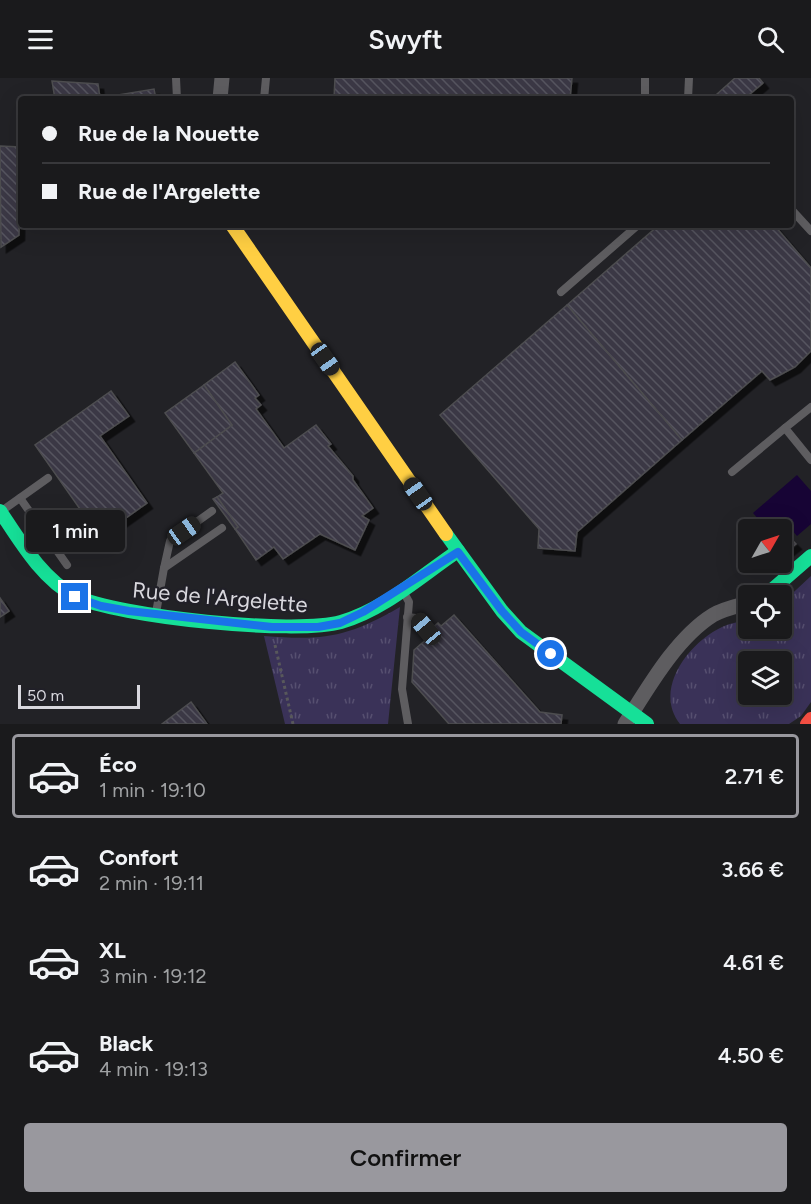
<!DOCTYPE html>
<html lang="fr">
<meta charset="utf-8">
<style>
body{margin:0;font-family:Figtree,sans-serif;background:#272729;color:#f1f3f6;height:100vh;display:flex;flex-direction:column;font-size:22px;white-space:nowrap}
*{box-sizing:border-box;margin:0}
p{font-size:20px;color:#9fa1a3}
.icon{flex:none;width:33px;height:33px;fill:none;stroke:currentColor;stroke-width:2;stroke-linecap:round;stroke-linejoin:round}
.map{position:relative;height:646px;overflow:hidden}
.drawer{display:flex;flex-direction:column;background:#1a1a1c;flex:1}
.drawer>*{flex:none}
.banner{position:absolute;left:18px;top:18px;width:776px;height:132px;border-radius:6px;box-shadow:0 6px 24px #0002,0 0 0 2px #38383b;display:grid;align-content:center;height:132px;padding:0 24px;background:#1a1a1c}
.needle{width:39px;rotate:51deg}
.buttons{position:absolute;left:738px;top:441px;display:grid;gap:12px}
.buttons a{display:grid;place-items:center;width:54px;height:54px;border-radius:6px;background:#1a1a1c;box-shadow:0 6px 24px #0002,0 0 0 2px #38383b;font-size:30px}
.scale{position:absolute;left:18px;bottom:15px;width:122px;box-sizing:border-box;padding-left:6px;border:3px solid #d9d8de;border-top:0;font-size:16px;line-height:21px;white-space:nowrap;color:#d9d8de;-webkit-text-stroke:4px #212028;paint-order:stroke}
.end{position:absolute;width:27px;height:27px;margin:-14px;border:8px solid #1a73e8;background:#fff;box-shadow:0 0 0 3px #fff}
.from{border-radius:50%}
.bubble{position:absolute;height:42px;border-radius:6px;background:#1a1a1c;box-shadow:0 6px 24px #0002,0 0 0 2px #38383b;font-size:20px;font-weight:600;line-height:42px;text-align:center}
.car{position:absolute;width:18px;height:36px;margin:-18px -9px;border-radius:8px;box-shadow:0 0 4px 2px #0007;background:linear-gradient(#222 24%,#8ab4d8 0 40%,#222 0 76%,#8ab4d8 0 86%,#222 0)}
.banner b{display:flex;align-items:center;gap:21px;height:57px;font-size:22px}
.banner b+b{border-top:2px solid #38383b}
.banner i{width:15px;height:15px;background:#f1f3f6}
ul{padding:10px 0 0;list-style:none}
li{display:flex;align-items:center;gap:18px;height:84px;margin:0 12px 9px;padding:0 12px;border:3px solid transparent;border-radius:6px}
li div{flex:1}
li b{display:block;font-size:22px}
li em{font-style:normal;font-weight:600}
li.current{border-color:#99989e}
li>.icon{width:54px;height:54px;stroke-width:1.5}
.button{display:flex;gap:12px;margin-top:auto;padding:12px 24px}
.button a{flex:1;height:69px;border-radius:6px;background:#99989e;color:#111;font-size:24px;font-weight:600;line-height:69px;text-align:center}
header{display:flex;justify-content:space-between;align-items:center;height:78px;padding:0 24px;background:#1a1a1c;font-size:27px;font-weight:600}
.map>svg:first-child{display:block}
.grass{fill:url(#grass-tufts);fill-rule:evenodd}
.water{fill:#170435}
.building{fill:url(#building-back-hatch);stroke:#4d4d50;stroke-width:1.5;filter:url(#shadow)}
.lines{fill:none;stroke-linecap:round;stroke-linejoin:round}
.path{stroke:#58585b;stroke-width:3;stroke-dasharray:3 3;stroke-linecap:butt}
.lane{stroke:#5e5d60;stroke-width:8}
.street{stroke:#5e5d60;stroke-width:15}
.fast{stroke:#16e098;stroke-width:14}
.slow{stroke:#ffcf43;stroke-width:14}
.jam{stroke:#f24e42;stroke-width:14}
.route{stroke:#1a73e8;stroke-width:8}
.labels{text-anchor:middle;stroke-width:4.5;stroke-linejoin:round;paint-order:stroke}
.street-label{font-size:22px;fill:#d9d8de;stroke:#212028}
</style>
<header><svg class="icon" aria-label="menu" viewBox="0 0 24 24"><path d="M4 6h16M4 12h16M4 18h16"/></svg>Swyft<svg class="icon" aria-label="search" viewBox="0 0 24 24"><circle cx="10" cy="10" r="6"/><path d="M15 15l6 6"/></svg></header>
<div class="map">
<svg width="811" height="646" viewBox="0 0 811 646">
<defs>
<pattern id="grass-tufts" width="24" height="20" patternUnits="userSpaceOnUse" patternTransform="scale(1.5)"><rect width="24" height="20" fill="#3a3258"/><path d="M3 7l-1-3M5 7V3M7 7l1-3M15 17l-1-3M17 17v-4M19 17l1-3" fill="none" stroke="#564f70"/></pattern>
<pattern id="building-back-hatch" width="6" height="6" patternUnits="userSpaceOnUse" patternTransform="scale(1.5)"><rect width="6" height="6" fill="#3b3845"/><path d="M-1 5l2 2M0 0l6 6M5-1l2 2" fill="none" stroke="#57545f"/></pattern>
<filter id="shadow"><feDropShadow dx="5.5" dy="5.5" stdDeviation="0" flood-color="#0009"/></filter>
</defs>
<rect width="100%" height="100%" fill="#222226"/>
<g class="grass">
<path d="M811,498V624L801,638L789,646H680C653,612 688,565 722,549C730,545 740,544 748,541V550H782V525ZM748,584H782V616H748Z"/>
<path d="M400,529L388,646H285L264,558C324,563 348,559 400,529Z"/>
</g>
<polygon class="water" points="797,397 811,413 811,446 797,458 792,452 782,461 782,452 767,451 753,435"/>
<g class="building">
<polygon points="335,0 572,0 570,21 334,21"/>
<polygon points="735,0 759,0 763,5 744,21 721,21 717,16"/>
<polygon points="52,3 98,6 100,20 154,11 156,21 55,21"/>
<polygon points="0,68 20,69 19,157 1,169"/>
<polygon points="659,147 774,147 811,190 811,273 795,289 778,298 770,302 762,293 682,362 567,227"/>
<polygon points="567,227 682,362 577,454 575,473 538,470 539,451 440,337"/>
<polygon points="235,284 259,317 255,320 261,327 256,331 284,370 316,347 331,366 328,368 353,398 353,402 373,430 362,438 369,442 355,472 320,456 283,481 274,469 256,482 235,451 238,449 217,419 223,415 194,375 232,347 204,307"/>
<polygon points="204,307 232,347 194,375 165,335"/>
<polygon points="111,313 129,338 100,358 147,425 85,469 68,445 72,442 70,438 80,431 35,367"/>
<polygon points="217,419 238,449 235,451 213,421"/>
<polygon points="792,462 796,466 787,473 784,469"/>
<polygon points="0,520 9,533 0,539"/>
<polygon points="454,537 540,634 562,637 561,646 449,646 412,604 414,572 436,553 432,550 438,545 441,548"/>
<polygon points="191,624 207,646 162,646"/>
</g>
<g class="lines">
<polyline class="path" points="275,567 293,646"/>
<g class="lane">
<polyline points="176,0 177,21"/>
<polyline points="645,0 645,21"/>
<polyline points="264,21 266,0"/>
<polyline points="688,21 689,0"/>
<polyline points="790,130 811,153"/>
<polyline points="561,214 638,147"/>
<polyline points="811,329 785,350 811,382"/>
<polyline points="732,394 785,350"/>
<polyline points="20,420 67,487"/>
<polyline points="3,432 48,400"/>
<polyline points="164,490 170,463 212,433"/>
<polyline points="403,513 409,524 402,611 408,646"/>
<polyline points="156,535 164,490 222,450"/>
<polyline points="407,539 416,540 426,551"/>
</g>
<g class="street">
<polyline points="220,21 222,0"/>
<path d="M625,646C648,610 676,560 713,537C723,531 737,528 748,525"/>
</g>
<g class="fast">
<path d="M0,433C20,463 42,501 75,518C117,539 296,557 341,544C384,532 422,497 458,473"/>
<polyline points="446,456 502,533 521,554 647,646"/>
<polyline points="765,518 811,478"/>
</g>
<polyline class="slow" points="232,147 446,456"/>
<polyline class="jam" points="807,646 811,641"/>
</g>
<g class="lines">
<polyline class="route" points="75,519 101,528 129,533 272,549 318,549 340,545 363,534 458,474 502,533 521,554 551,576"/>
</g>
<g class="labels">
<g class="street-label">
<text transform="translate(220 519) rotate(5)" y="8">Rue de l'Argelette</text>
</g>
</g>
</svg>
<div class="buttons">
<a><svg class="needle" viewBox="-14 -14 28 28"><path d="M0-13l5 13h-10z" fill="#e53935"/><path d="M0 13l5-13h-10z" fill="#9fa1a3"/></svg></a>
<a><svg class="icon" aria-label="locate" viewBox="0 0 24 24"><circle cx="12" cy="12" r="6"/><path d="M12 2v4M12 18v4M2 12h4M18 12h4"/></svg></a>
<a><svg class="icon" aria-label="layers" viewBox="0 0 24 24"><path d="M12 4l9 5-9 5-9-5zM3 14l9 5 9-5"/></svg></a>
</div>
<div class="scale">50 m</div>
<i class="end from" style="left:551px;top:576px"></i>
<i class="end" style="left:75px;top:519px"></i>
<div class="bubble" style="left:26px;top:432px;width:99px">1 min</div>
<i class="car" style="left:325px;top:281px;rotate:145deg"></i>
<i class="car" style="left:418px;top:416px;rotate:325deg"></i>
<i class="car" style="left:184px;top:453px;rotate:55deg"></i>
<i class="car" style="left:426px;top:551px;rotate:320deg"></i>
<div class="banner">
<b><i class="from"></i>Rue de la Nouette</b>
<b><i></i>Rue de l'Argelette</b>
</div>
</div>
<section class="drawer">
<ul>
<li class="current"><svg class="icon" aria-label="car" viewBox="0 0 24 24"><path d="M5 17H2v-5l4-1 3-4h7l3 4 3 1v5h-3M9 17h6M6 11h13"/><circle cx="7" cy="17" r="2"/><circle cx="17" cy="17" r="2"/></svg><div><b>Éco</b><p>1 min · 19:10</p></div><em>2.71 €</em></li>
<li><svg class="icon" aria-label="car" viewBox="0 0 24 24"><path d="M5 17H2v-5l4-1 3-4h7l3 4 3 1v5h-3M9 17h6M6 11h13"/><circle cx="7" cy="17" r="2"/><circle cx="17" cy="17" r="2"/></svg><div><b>Confort</b><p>2 min · 19:11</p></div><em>3.66 €</em></li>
<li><svg class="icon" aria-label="car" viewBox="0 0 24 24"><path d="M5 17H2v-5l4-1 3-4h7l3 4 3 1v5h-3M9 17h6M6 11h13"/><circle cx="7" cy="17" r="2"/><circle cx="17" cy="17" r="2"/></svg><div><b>XL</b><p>3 min · 19:12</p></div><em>4.61 €</em></li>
<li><svg class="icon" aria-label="car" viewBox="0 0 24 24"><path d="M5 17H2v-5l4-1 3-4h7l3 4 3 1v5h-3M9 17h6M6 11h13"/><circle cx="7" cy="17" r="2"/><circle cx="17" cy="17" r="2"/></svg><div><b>Black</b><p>4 min · 19:13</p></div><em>4.50 €</em></li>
</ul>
<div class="button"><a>Confirmer</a></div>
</section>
